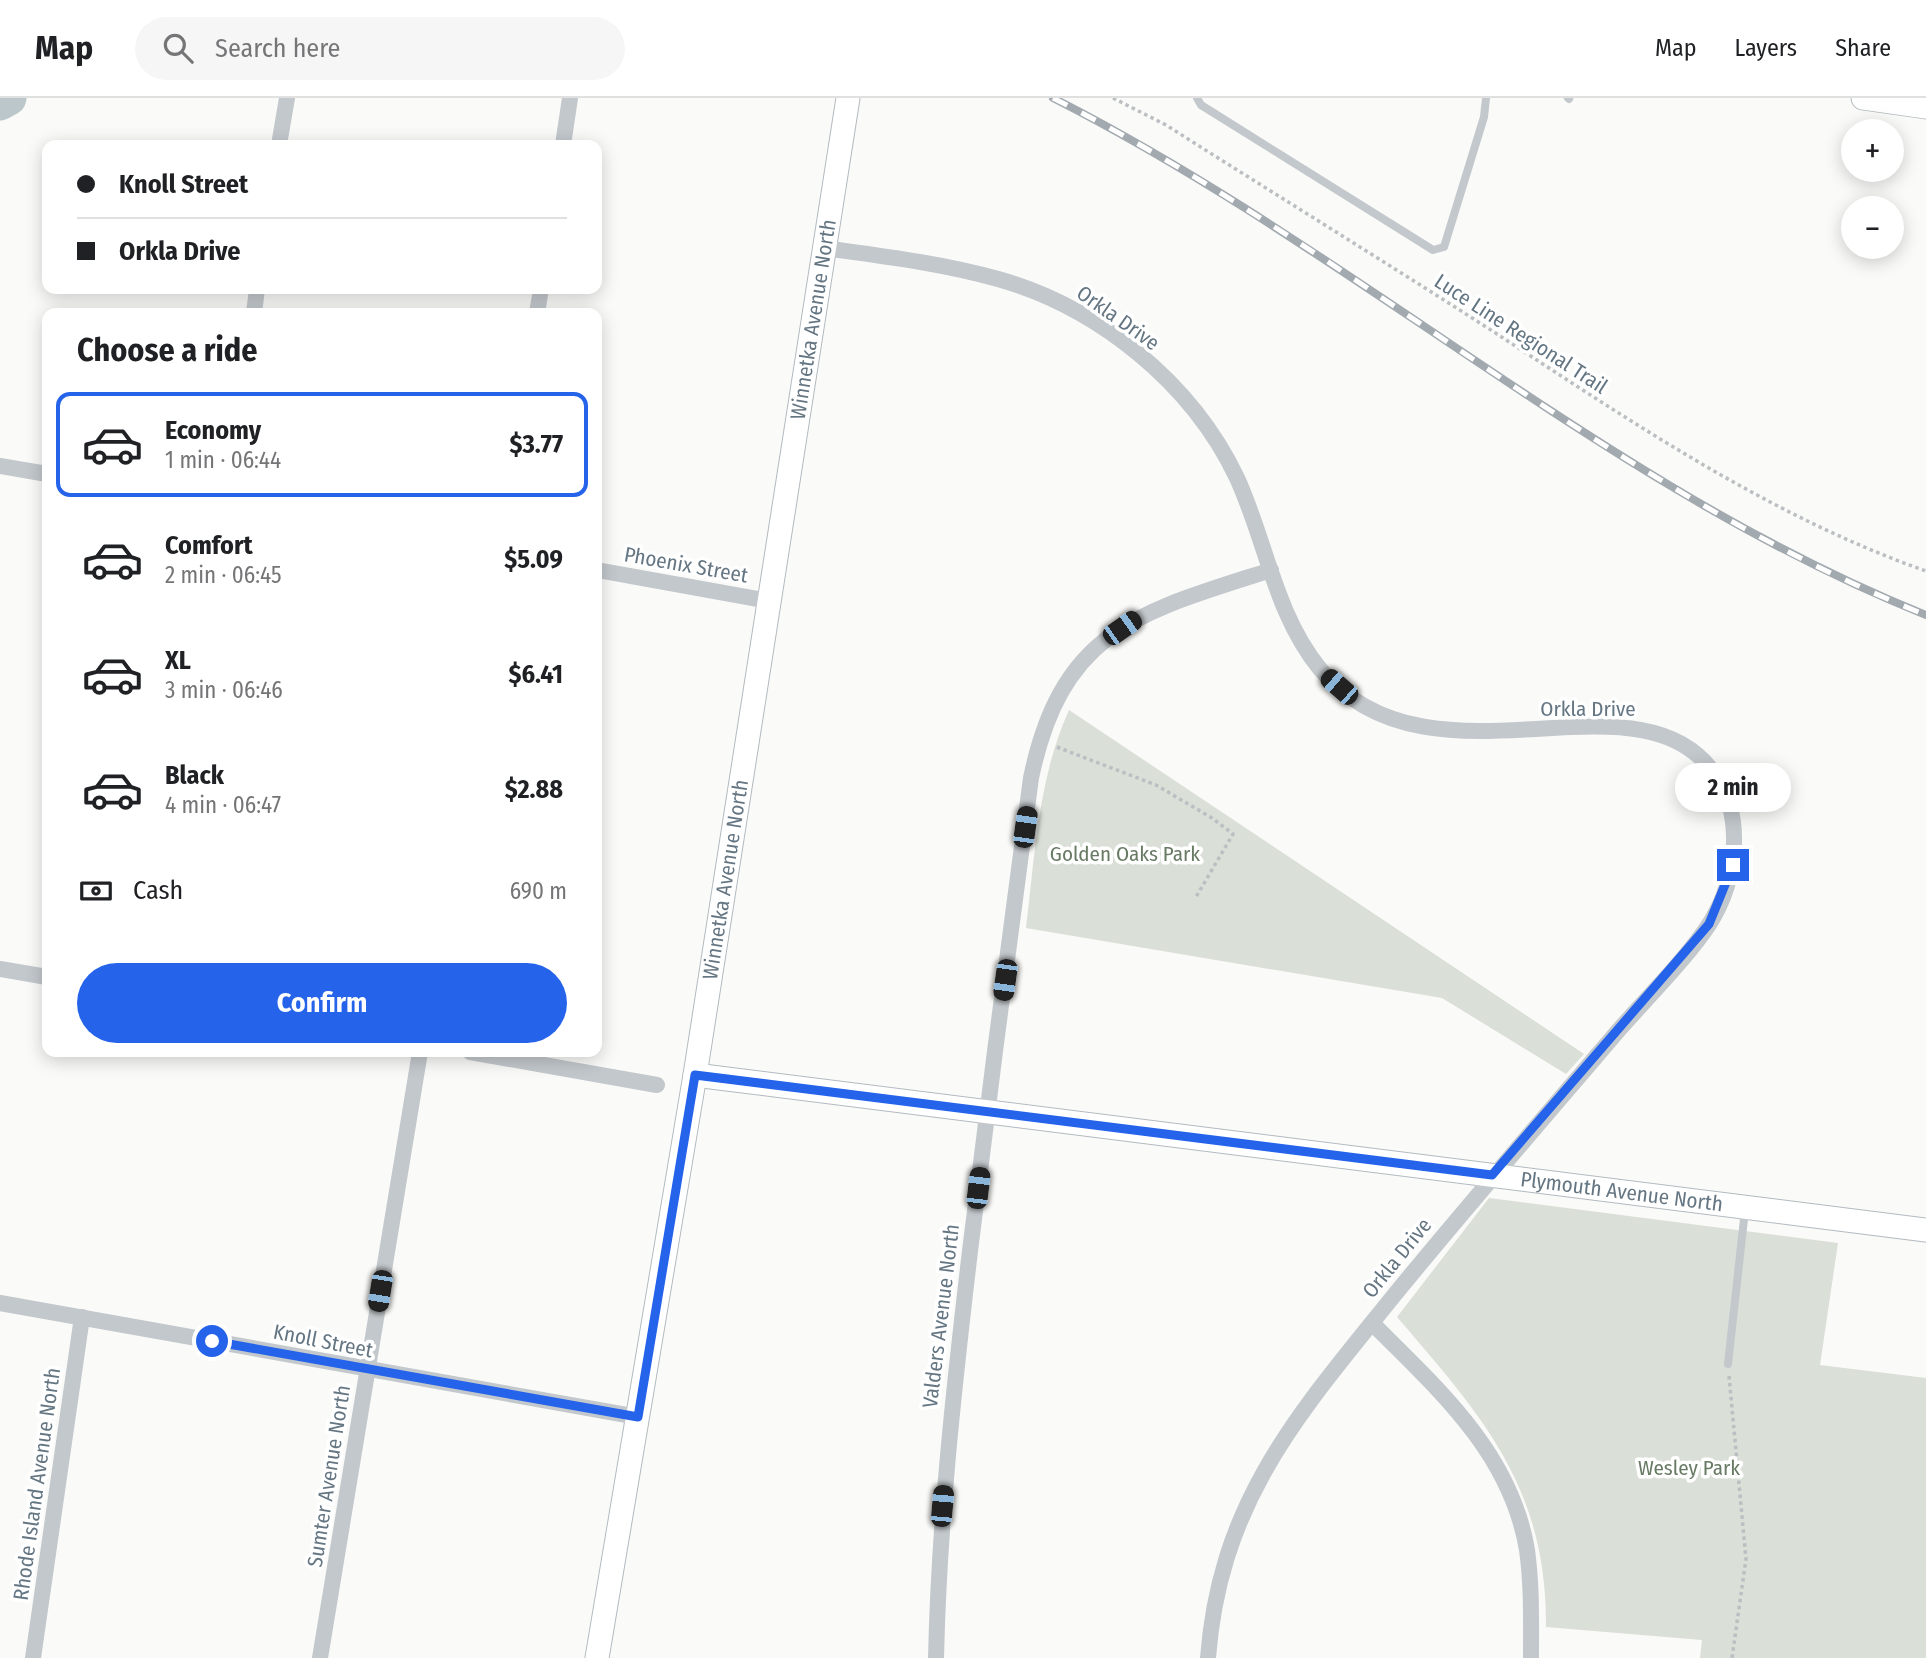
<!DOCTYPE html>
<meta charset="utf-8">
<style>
body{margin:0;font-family:"Fira Sans Condensed",sans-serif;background:#f6f6f6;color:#202124;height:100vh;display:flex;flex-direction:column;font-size:26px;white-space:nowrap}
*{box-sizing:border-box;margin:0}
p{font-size:23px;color:#757577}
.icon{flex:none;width:38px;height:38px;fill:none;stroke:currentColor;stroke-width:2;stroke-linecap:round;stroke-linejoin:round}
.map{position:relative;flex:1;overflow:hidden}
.drawer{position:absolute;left:42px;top:210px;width:560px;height:749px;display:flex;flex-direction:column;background:#fff;border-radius:14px;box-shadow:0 4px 18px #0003}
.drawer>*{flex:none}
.guide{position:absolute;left:42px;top:42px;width:560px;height:154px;border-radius:14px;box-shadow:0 4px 18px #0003;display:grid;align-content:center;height:154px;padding:0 35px;background:#fff}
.tools{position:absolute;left:1841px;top:21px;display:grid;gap:14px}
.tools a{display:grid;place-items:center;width:63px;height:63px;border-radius:50%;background:#fff;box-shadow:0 4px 18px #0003;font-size:35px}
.end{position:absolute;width:32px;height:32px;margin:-16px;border:9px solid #2563eb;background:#fff;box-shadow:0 0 0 4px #fff}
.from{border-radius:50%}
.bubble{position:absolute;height:49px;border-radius:24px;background:#fff;box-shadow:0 4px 18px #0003;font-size:23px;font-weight:700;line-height:49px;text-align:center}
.car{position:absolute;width:21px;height:42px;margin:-21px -10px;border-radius:9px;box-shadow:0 0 5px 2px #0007;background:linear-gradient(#222 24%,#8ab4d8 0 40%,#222 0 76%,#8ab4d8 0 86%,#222 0)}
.guide b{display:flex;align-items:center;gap:24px;height:66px;font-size:26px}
.guide b+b{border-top:2px solid #e0e0e0}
.guide i{width:18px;height:18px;background:#202124}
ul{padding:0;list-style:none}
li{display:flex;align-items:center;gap:21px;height:105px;margin:0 14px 10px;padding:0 21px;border:4px solid transparent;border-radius:14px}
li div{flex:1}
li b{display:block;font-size:26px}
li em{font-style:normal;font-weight:700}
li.on{border-color:#2563eb}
li>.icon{width:63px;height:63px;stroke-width:1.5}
h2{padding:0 35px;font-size:32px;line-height:84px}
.pay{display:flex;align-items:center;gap:18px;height:77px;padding:0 35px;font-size:26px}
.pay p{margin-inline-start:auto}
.button{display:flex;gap:14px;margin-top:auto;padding:14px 35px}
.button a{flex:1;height:80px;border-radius:42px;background:#2563eb;color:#fff;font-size:28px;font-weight:700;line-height:80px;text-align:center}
header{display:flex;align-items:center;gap:42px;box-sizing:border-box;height:98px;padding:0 35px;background:#fff;border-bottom:2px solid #e0e0e0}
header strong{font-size:33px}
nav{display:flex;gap:38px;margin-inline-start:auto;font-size:24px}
.search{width:490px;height:63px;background:#f6f6f6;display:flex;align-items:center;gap:18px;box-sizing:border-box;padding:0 24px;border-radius:38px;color:#757577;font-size:26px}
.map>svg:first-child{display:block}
.green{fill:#dadfd7}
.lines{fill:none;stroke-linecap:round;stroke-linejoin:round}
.river{stroke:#bbc7cb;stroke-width:35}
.secondary-casing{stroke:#b3babf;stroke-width:25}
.path{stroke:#bbbfc2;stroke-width:3.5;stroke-dasharray:3.5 3.5;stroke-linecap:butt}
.lane{stroke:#c3c8cc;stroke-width:8}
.street{stroke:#c3c8cc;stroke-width:16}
.secondary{stroke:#fff;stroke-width:23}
.rail-casing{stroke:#a2aab0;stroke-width:8}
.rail{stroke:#fff;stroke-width:5;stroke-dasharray:16;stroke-linecap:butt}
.route{stroke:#2563eb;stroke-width:9}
.labels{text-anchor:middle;stroke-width:7;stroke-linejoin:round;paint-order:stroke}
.street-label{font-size:21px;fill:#657683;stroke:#fff}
.park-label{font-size:21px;fill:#687a64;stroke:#fff}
</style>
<header>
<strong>Map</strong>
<div class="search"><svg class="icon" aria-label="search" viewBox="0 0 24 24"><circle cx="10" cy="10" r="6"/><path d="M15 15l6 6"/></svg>Search here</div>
<nav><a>Map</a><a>Layers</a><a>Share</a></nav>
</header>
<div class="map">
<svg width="1926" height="1560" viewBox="0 0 1926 1560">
<rect width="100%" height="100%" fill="#fafaf8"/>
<g class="green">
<path d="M1069,612L1584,956L1566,976L1442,900L1026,830C1035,757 1038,680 1069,612Z"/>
<path d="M1489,1100L1838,1145L1820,1267L1926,1280V1560H1700L1702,1542L1546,1529C1547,1389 1482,1318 1397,1219Z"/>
</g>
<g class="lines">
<polyline class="river" points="0,5 9,0"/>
<g class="secondary-casing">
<g id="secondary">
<polyline points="1863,0 1926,9"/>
<path id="s1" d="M695,977L1926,1132"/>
<path id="s2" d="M597,1560L695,977L848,0"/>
</g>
</g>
<g class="path">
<path d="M1113,0L1166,27C1276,97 1387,165 1497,236C1633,325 1772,419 1926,473"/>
<polyline points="1057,649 1156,687 1212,720 1233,736 1196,799"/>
<polyline points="1729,1278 1746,1461 1732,1560"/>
</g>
<g class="lane">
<polyline points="1197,0 1201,7 1433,152 1444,149 1484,19 1486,0"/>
<polyline points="1568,0 1569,1"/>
<polyline points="1728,1266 1745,1112"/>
</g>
<g class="street">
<polyline points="279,47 287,0"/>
<polyline points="563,47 570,0"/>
<path d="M824,150C882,158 941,165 998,181C1098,209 1192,285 1237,380C1266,443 1275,516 1320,571C1431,704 1640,563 1716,678C1745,721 1736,783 1710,825C1688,859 1645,902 1617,934C1543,1021 1468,1107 1396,1195C1301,1313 1220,1401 1208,1560"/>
<polyline points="254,215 257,191"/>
<polyline points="537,215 541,191"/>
<polyline points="0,368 47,376"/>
<polyline points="597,472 769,503"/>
<polyline points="0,871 47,879"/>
<polyline points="470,954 657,987"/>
<polyline points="0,1205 638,1319"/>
<path d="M1372,1225C1438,1291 1511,1355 1527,1452C1532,1488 1531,1524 1531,1560"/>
<polyline points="33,1560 82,1219"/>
<polyline points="320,1560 420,954"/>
<path d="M936,1560C939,1423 954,1289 970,1153C989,995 1010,838 1031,680C1062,530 1141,514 1271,472"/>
</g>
<use href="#secondary" class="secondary"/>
<g class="rail-casing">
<path id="rail" d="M1053,0C1355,153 1610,391 1926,517"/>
</g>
<use href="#rail" class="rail"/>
</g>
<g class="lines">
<polyline class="route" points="212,1243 638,1319 695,977 1492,1077 1709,826 1733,767"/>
</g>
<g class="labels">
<g class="street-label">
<text dy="7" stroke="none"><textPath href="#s2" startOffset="1356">Winnetka Avenue North</textPath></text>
<text transform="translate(1118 220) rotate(35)" y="7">Orkla Drive</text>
<text transform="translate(1521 236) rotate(33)" y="7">Luce Line Regional Trail</text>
<text transform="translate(686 467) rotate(10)" y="7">Phoenix Street</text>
<text x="1588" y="618">Orkla Drive</text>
<text dy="7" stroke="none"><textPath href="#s2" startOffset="789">Winnetka Avenue North</textPath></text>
<text dy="7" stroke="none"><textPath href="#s1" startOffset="934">Plymouth Avenue North</textPath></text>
<text transform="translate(1397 1160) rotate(-51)" y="7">Orkla Drive</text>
<text transform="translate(941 1218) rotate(-83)" y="7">Valders Avenue North</text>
<text transform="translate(323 1243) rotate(11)" y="7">Knoll Street</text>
<text transform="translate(329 1378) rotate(-81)" y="7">Sumter Avenue North</text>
<text transform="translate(37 1386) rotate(-82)" y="7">Rhode Island Avenue North</text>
</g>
<g class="park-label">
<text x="1125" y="763">Golden Oaks Park</text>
<text x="1689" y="1377">Wesley Park</text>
</g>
</g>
</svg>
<div class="tools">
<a>+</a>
<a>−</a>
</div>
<i class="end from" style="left:212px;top:1243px"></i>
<i class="end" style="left:1733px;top:767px"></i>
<div class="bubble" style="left:1675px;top:665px;width:116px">2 min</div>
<i class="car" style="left:1122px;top:530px;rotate:55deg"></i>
<i class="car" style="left:1339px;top:589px;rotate:311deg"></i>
<i class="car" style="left:1025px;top:729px;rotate:8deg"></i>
<i class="car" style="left:1005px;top:882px;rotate:188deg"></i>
<i class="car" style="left:978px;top:1090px;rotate:7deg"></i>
<i class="car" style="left:380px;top:1193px;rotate:189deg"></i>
<i class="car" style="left:942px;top:1408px;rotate:5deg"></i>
<div class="guide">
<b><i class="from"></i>Knoll Street</b>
<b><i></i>Orkla Drive</b>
</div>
<section class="drawer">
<h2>Choose a ride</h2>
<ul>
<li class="on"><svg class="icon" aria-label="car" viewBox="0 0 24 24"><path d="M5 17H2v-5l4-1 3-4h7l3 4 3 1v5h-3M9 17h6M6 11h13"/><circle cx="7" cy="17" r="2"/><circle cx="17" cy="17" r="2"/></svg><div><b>Economy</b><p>1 min · 06:44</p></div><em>$3.77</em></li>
<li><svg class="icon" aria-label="car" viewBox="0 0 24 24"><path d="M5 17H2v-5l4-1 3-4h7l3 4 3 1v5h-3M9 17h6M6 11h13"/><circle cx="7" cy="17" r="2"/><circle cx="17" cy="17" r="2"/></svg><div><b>Comfort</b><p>2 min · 06:45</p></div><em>$5.09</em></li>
<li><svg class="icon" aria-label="car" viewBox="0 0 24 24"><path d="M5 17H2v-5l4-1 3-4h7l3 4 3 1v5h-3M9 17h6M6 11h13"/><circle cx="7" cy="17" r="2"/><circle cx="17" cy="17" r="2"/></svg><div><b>XL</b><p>3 min · 06:46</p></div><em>$6.41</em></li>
<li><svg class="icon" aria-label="car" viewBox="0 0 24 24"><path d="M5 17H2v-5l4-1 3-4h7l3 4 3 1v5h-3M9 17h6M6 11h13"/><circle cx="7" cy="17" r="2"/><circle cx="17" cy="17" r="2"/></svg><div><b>Black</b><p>4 min · 06:47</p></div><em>$2.88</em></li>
</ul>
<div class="pay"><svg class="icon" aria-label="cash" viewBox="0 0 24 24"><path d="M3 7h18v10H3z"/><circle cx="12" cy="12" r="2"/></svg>Cash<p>690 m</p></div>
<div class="button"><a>Confirm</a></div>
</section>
</div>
